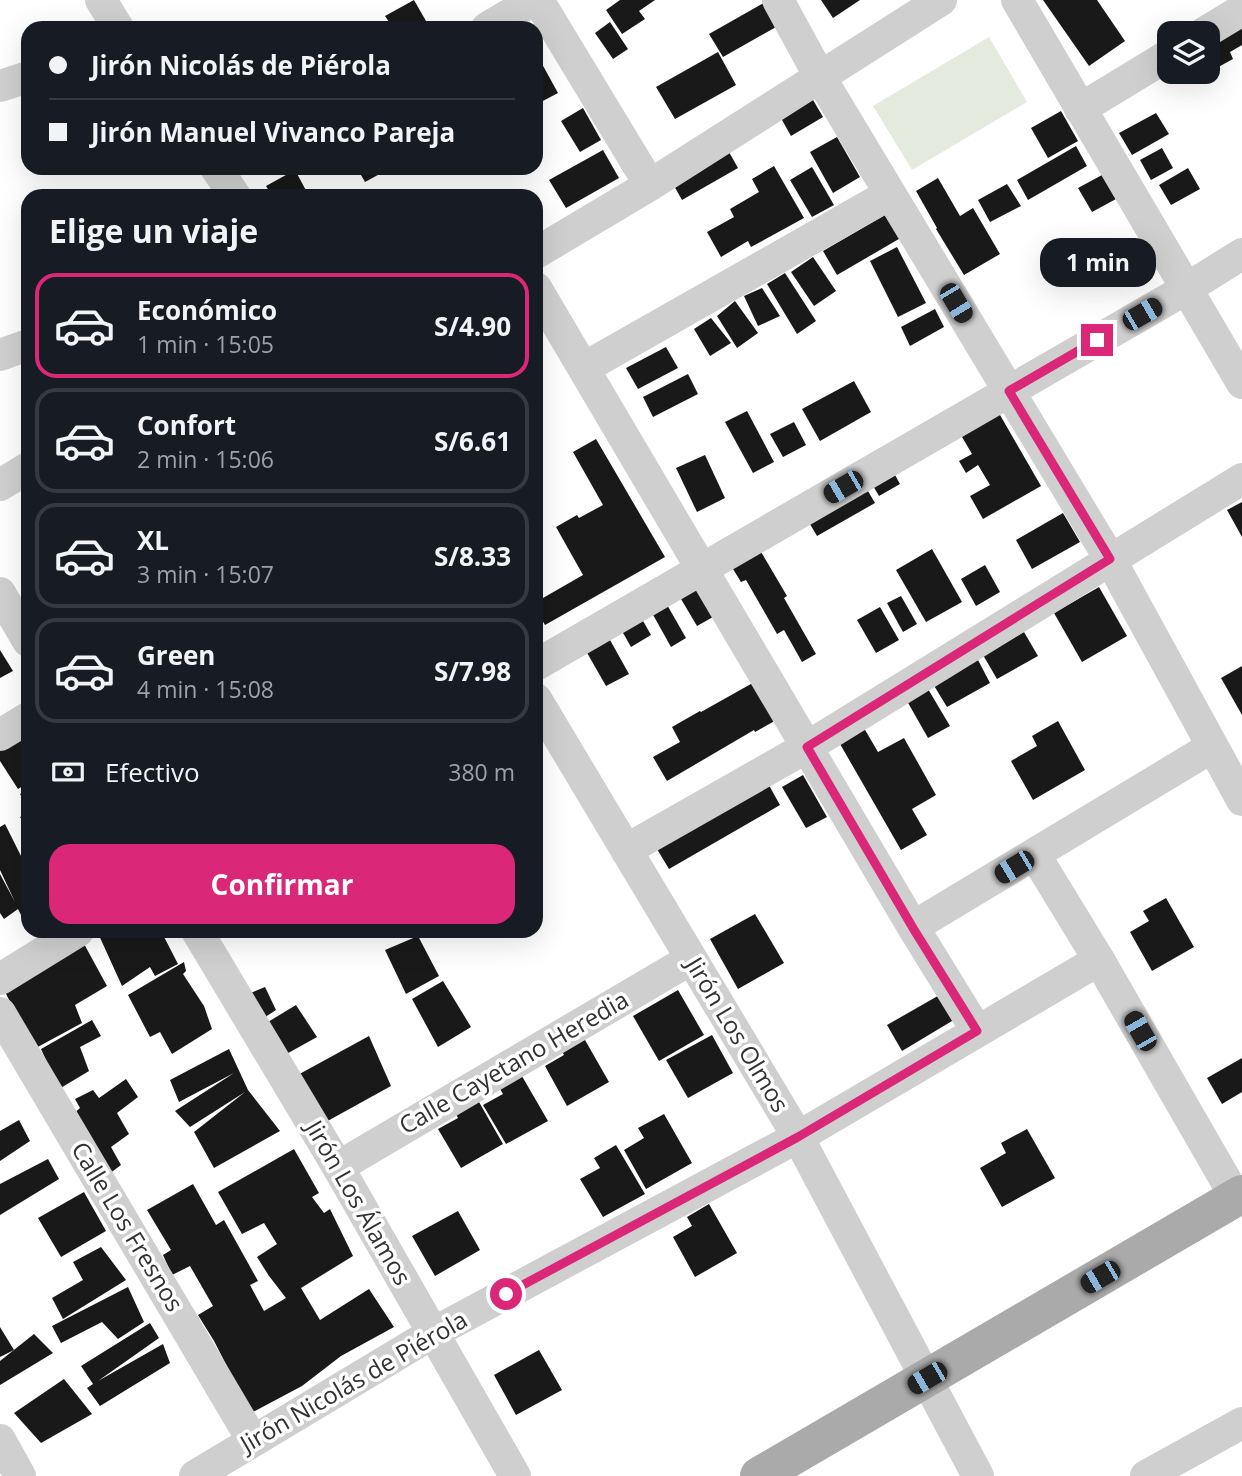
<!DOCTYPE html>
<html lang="es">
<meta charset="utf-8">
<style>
body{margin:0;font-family:"Open Sans",sans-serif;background:#242831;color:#f1f3f6;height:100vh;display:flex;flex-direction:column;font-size:26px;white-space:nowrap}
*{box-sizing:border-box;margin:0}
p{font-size:23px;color:#9ea1a6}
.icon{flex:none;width:38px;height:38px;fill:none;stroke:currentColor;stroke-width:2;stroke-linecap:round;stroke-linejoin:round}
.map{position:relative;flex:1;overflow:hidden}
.panel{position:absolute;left:21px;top:189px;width:522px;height:749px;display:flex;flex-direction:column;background:#171b24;border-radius:21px;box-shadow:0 7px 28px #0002}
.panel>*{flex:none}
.banner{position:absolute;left:21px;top:21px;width:522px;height:154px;border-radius:21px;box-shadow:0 7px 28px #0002;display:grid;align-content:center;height:154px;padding:0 28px;background:#171b24}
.fabs{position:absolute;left:1157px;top:21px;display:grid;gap:14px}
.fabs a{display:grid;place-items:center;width:63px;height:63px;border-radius:14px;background:#171b24;box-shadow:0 7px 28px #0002;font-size:35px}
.end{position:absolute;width:32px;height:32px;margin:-16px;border:9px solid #db2777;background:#fff;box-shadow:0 0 0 4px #fff}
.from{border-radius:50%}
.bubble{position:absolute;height:49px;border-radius:21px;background:#171b24;box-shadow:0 7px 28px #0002;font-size:23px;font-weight:700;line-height:49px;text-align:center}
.car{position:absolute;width:21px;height:42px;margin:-21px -10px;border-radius:9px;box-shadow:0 0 5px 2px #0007;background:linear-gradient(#222 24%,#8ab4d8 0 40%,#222 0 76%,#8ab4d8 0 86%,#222 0)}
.banner b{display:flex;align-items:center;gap:24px;height:66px;font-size:26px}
.banner b+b{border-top:2px solid #363941}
.banner i{width:18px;height:18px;background:#f1f3f6}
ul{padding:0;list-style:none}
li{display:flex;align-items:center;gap:21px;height:105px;margin:0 14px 10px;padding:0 14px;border:4px solid #363941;border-radius:21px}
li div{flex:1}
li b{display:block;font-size:26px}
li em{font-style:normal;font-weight:700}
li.selected{border-color:#db2777}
li>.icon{width:63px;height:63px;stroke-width:1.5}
h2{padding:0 28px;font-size:32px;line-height:84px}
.pay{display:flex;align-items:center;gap:18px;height:77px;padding:0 28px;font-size:26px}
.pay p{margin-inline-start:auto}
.action{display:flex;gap:14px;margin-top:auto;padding:14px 28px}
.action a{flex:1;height:80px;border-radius:21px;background:#db2777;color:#fff;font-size:28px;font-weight:700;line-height:80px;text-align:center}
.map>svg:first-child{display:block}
.green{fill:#e4ebde}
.building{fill:#191919}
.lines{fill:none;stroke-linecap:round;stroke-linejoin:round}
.minor{stroke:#cfcfcf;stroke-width:32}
.major{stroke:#aaa;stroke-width:38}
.route{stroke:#db2777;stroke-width:9}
.labels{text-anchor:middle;stroke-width:7;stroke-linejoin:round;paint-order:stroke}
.street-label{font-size:24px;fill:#323232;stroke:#fff}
</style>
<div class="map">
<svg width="1242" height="1476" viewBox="0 0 1242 1476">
<rect width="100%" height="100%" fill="#fff"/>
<polygon class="green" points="989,37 1027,102 912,170 873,106"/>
<g class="building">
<polygon points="414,0 430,28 393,28 385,16"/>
<polygon points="620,0 655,0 639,11 645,19 622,34 606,10"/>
<polygon points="769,0 783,23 723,57 709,34"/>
<polygon points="821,0 860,0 833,18"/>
<polygon points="1043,0 1097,0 1125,41 1089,66"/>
<polygon points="1242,20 1242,45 1230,52 1233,59 1211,71 1210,69 1208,70 1208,39"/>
<polygon points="610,22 628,49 613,59 595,33"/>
<polygon points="718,52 736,85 675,119 656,87"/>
<polygon points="536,53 558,93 539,103 536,97"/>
<polygon points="1180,72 1205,72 1186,82"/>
<polygon points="809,93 823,117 791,136 777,111"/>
<polygon points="583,108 601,140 580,152 561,121"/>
<polygon points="1061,111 1078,141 1048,158 1031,128"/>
<polygon points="1156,113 1169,134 1132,155 1119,133"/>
<polygon points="837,137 860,177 833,193 810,152"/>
<polygon points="725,145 738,168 682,200 669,177"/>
<polygon points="1076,146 1087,166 1028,200 1017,180"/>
<polygon points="1162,148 1173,168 1151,180 1140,160"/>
<polygon points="603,150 619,178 566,208 549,180"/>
<polygon points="774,166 804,218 751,247 748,241 721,257 707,232 734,217 730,209 759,192 752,179"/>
<polygon points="812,167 834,205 812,217 790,180"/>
<polygon points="357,168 386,168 387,170 365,182"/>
<polygon points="1188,168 1200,189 1171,205 1159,185"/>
<polygon points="295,170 309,196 272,196 266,186"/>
<polygon points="1102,175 1116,199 1092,212 1078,188"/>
<polygon points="938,178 960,216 973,208 1000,254 964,275 936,229 937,228 916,191"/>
<polygon points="1007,184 1021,206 990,222 978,200"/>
<polygon points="890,212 904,236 837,275 823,251"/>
<polygon points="1113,238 1131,268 1099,286 1082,255"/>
<polygon points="897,247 926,303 898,317 870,261"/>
<polygon points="813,257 836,291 814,306 791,272"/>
<polygon points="785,273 816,321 797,334 767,284"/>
<polygon points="762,288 780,316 758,326 744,296"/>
<polygon points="735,301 758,333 737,348 717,316"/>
<polygon points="935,309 944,327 910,346 901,327"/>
<polygon points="711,318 731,343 710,356 694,329"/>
<polygon points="666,347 678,368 638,389 626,368"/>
<polygon points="688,374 698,394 653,417 643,397"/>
<polygon points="854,381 871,412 820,441 802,409"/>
<polygon points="996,408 1041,486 983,519 970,496 990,485 978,465 966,473 959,461 972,454 958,430"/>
<polygon points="747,411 774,462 753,473 725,422"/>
<polygon points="794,422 806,445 783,457 770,434"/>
<polygon points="596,439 665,557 545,625 536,610 536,602 583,575 556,527 577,515 579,518 603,505 573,452"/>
<polygon points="705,455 725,498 697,512 676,468"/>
<polygon points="890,466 900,484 879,496 869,479"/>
<polygon points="865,486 875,503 817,536 807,519"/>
<polygon points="1242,502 1242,537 1227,510"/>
<polygon points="1063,513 1080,542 1032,569 1016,540"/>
<polygon points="754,540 787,596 784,598 816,654 802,662 784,630 777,634 746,580 741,582 725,556"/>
<polygon points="932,549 962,602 926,622 896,570"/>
<polygon points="985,565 1000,592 976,606 961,579"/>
<polygon points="695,584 713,617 697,626 678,594"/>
<polygon points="1099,587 1127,636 1082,662 1054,613"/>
<polygon points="662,596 686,638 671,647 647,604"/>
<polygon points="901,596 917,624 903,632 887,603"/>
<polygon points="880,607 899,640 876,653 857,620"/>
<polygon points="638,612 651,635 631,647 618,624"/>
<polygon points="605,631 629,674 606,686 582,644"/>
<polygon points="1024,632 1038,656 997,679 983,655"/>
<polygon points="0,650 13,671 0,678"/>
<polygon points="978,660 990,683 947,707 933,684"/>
<polygon points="1242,666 1242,715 1221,678"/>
<polygon points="758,680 780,718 755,732 754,730 667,781 653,757 680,742 672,727 700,711 701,712"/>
<polygon points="928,689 950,726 928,738 907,701"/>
<polygon points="1058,721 1085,770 1033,800 1011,761 1037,746 1032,736"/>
<polygon points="861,723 878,752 904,738 936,795 912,809 927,835 901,850 836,737"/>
<polygon points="28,724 28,783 18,789 0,761 0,742"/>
<polygon points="803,775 827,817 806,828 782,787"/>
<polygon points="766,780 780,805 669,869 654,844"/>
<polygon points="28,790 28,807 20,794"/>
<polygon points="28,813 28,821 24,823 20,817"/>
<polygon points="5,824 28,870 28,912 21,915 18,909 4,919 0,913 0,874 15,902 0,870 0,827"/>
<polygon points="1166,898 1194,947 1152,971 1130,932 1149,921 1143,911"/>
<polygon points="755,914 784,963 738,989 710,939"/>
<polygon points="97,931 161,931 178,964 155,976 150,967 122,986"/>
<polygon points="418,936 439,976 406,994 385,950"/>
<polygon points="83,942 107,986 75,1005 82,1023 34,1049 1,984"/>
<polygon points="184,962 186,971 183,974 204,1006 212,1029 172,1054 160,1032 150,1037 128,995"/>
<polygon points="443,981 471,1027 438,1047 412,999"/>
<polygon points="265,987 276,1010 259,1021 248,994"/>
<polygon points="678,990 704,1035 659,1061 633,1016"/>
<polygon points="943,993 957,1018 902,1051 887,1025"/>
<polygon points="296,1005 317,1037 281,1057 263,1025"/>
<polygon points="92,1020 101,1036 80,1047 89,1071 59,1089 41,1049"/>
<polygon points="581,1033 609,1082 567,1106 545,1066 564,1055 559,1046"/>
<polygon points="712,1035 733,1073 688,1098 666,1060"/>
<polygon points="369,1036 391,1086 324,1123 294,1077"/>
<polygon points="229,1049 248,1090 280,1131 214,1168 194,1132 245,1092 190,1127 175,1111 234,1073 179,1102 170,1080"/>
<polygon points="1242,1058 1242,1092 1222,1104 1207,1078"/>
<polygon points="519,1071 548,1121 506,1144 483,1105 503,1094 497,1084"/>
<polygon points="126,1079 138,1097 117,1113 129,1134 111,1147 121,1165 109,1174 71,1116 80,1108 75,1099 93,1090 99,1098"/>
<polygon points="475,1095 503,1144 461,1168 438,1129 458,1118 452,1107"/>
<polygon points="664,1114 692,1163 646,1189 624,1150 644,1138 638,1128"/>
<polygon points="19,1120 30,1141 0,1161 0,1131"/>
<polygon points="1027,1129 1055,1178 1002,1207 980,1168 1006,1153 1001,1143"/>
<polygon points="616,1145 645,1194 603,1217 580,1179 600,1168 594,1158"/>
<polygon points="294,1149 319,1193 312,1197 324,1213 330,1209 353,1256 301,1288 320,1320 369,1289 394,1327 341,1356 302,1386 251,1413 214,1341 198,1315 213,1306 190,1266 172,1275 163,1255 171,1250 147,1210 193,1184 216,1225 224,1220 258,1281 250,1285 264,1311 286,1298 269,1276 257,1257 277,1244 264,1223 242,1234 218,1192"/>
<polygon points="48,1159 59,1179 0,1215 0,1184"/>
<polygon points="84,1192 106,1231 61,1257 38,1218"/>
<polygon points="709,1204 737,1253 695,1277 673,1237 692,1226 687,1217"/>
<polygon points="458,1211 480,1250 435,1276 412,1236"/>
<polygon points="101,1247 126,1280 63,1319 52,1298 83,1280 73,1262"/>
<polygon points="128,1287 144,1322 118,1339 102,1322 61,1343 52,1326"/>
<polygon points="150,1323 159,1338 98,1381 163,1344 170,1363 100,1406 87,1388 93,1384 81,1366"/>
<polygon points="0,1327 14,1350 0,1357"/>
<polygon points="34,1334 53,1353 0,1385 0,1361"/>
<polygon points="539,1350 562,1390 516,1415 494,1375"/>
<polygon points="64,1379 92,1414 41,1443 14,1413"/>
</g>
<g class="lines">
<g class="minor">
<polyline points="101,0 118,28"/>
<polyline points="538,0 650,185"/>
<polyline points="778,0 820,77 1110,559 1242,800"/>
<polyline points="1017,0 1242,383"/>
<polyline points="487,28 534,0"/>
<polyline points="1204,33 1242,10"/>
<polyline points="0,86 28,77"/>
<polyline points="1080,109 1169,55"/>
<polyline points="216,168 235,196"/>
<polyline points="536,253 650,185 941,0"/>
<polyline points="536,288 913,927 977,1031"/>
<polyline points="0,355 28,345"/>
<polyline points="584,368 890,194"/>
<polyline points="0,485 28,468"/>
<polyline points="0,593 28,641"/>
<polyline points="536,665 1186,289 1242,254"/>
<polyline points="536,699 798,1137 978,1476"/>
<polyline points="0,735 28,718"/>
<polyline points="626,850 807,747 1242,479"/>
<polyline points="1035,855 1099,960 1236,1198"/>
<polyline points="913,927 1212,747"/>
<polyline points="197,931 338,1167 515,1476"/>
<polyline points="0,979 78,931"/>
<polyline points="0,1013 253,1441"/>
<polyline points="338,1167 691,959"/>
<polyline points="0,1440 20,1476"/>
<polyline points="195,1476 433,1333 798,1137 1099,960"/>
<polyline points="1146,1476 1242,1423"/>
</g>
<polyline class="major" points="759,1476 1242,1194"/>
</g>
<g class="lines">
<polyline class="route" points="506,1294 798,1137 977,1031 913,928 807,747 1110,559 1009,391 1097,340"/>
</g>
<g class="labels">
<g class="street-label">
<text transform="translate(737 1035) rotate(59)" y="8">Jirón Los Olmos</text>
<text transform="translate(514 1063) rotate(-30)" y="8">Calle Cayetano Heredia</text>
<text transform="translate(358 1203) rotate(60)" y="8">Jirón Los Álamos</text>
<text transform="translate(127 1227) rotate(59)" y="8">Calle Los Fresnos</text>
<text transform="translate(354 1382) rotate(-30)" y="8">Jirón Nicolás de Piérola</text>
</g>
</g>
</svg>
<div class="fabs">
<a><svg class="icon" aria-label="layers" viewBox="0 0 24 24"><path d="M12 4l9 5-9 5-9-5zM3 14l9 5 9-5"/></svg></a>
</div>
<i class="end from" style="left:506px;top:1294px"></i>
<i class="end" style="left:1097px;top:340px"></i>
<div class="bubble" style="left:1040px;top:238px;width:116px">1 min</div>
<i class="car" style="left:956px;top:303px;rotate:149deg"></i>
<i class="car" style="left:1142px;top:314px;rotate:60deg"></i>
<i class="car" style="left:843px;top:487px;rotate:240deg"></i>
<i class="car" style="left:1014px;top:867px;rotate:239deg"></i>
<i class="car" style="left:1140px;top:1031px;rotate:330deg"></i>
<i class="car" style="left:1100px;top:1277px;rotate:240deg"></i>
<i class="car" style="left:927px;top:1378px;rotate:240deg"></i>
<div class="banner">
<b><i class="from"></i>Jirón Nicolás de Piérola</b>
<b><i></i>Jirón Manuel Vivanco Pareja</b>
</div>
<section class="panel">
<h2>Elige un viaje</h2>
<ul>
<li class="selected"><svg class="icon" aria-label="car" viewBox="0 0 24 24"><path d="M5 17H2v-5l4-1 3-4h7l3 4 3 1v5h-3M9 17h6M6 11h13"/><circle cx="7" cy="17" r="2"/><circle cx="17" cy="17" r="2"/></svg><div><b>Económico</b><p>1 min · 15:05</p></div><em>S/4.90</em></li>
<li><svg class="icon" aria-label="car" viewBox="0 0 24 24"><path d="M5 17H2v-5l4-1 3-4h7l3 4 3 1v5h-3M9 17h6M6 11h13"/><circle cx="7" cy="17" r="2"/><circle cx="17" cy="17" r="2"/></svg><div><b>Confort</b><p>2 min · 15:06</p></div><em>S/6.61</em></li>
<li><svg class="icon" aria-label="car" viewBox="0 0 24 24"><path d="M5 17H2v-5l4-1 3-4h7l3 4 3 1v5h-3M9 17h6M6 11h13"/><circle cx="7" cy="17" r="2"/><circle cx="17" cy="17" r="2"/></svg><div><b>XL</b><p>3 min · 15:07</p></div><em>S/8.33</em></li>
<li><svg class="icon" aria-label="car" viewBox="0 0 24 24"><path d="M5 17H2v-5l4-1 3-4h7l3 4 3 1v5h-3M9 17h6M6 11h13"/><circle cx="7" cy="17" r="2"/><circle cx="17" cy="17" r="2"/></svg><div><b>Green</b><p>4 min · 15:08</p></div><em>S/7.98</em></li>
</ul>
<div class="pay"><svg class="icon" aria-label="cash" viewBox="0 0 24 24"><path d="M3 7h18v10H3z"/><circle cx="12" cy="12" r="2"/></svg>Efectivo<p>380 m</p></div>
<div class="action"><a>Confirmar</a></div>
</section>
</div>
